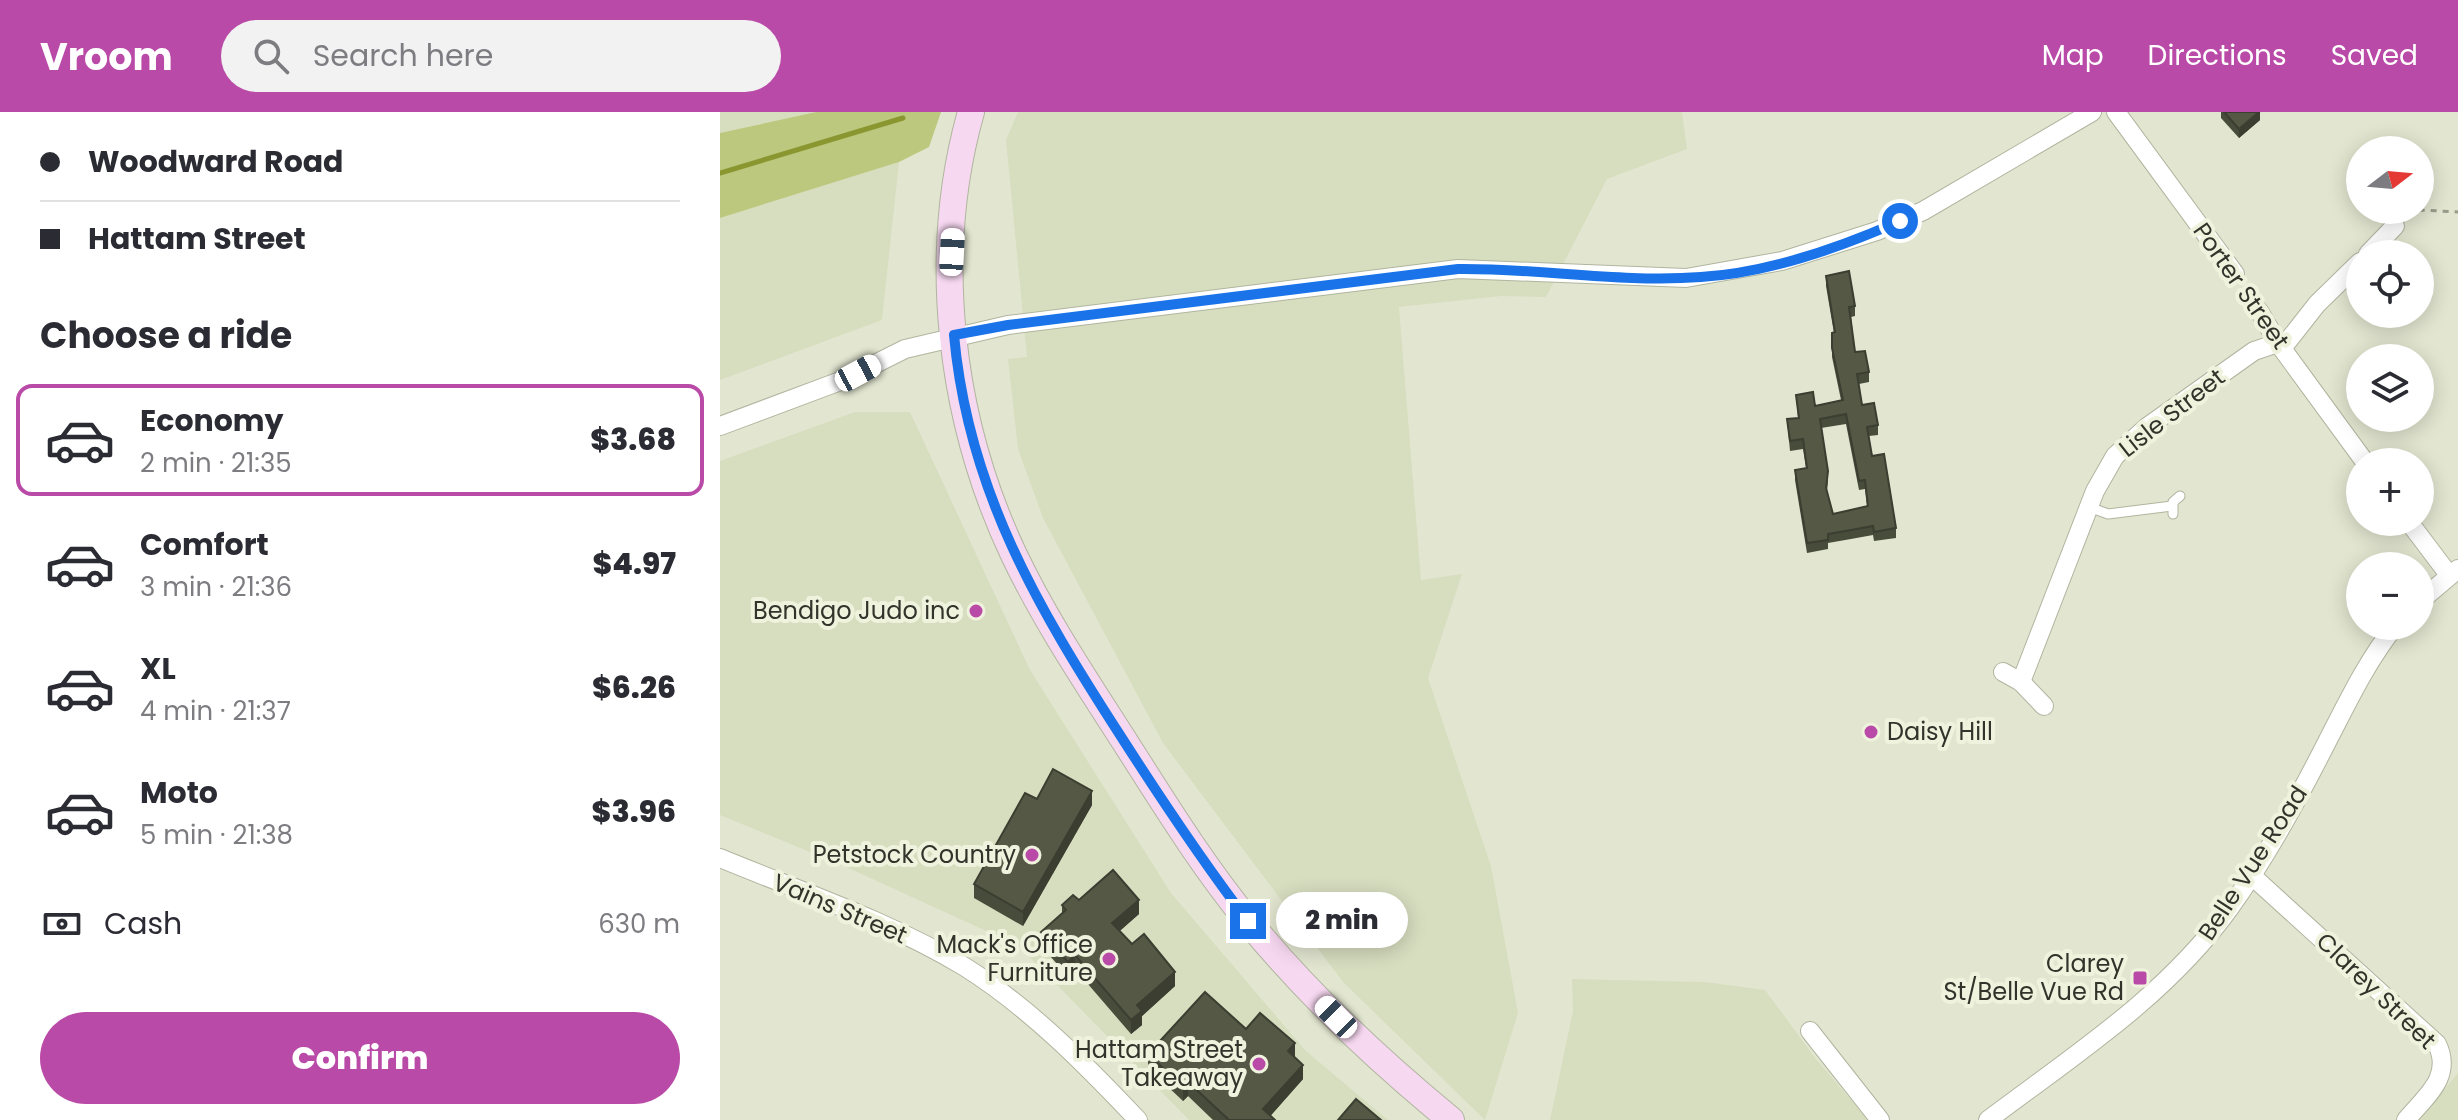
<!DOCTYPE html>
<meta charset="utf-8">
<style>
body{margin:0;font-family:Poppins,sans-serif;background:#f2f2f3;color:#2b2b33;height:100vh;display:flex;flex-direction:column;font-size:30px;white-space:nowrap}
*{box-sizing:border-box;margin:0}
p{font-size:26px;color:#7c7c81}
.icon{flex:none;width:44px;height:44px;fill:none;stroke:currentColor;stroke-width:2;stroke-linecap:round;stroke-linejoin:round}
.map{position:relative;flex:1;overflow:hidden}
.details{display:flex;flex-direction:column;background:#fff;width:720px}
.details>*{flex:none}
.hud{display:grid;align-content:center;height:176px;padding:0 40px;background:#fff}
.needle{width:52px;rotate:74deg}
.tools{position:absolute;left:1626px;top:24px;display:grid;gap:16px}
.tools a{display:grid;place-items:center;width:88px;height:88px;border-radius:50%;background:#fff;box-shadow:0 4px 20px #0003;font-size:40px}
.end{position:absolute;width:36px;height:36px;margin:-18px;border:10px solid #1a73e8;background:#fff;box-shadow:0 0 0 4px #fff}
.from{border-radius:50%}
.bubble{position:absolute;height:56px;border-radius:28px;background:#fff;box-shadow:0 4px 20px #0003;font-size:26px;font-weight:800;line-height:56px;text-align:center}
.car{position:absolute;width:24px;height:48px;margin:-24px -12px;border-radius:10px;box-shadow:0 0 6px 2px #0007;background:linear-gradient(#fff 24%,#345 0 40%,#fff 0 76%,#345 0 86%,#fff 0)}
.hud b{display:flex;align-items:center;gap:28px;height:76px;font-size:30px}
.hud b+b{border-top:2px solid #e1e1e2}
.hud i{width:20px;height:20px;background:#2b2b33}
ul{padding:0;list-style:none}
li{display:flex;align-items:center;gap:24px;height:112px;margin:0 16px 12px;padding:0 24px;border:4px solid transparent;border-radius:16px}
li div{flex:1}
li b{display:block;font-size:30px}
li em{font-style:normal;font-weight:800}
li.selected{border-color:#b94aa7}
li>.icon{width:72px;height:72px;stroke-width:1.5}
h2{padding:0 40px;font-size:36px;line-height:96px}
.pay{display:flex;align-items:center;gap:20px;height:88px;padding:0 40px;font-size:30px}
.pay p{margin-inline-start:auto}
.cta{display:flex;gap:16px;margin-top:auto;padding:16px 40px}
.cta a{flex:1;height:92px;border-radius:48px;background:#b94aa7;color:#fff;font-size:32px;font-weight:800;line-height:92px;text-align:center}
header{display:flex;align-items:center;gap:48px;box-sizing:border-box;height:112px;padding:0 40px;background:#b94aa7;color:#fff}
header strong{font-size:38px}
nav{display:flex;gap:44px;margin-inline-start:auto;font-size:28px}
.search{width:560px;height:72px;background:#f2f2f3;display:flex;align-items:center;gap:20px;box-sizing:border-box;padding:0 28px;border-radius:44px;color:#7c7c81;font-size:30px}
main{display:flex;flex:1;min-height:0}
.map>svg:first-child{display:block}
.built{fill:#d7ddbf}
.green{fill:#bbc87d}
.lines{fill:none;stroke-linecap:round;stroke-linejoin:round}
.stream{stroke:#8a9731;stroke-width:5}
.service-casing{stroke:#b0b59f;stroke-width:11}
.minor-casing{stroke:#b0b59f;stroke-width:20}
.secondary-casing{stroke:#b0b59f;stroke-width:28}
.path{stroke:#989b8a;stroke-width:3;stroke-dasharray:6 6;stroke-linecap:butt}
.service{stroke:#fff;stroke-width:9}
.minor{stroke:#fff;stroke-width:18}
.secondary{stroke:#f7d8f1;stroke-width:26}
.wall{fill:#484c3b;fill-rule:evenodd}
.shaded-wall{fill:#3b3e30}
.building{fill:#545845;stroke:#3b3e30;stroke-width:2;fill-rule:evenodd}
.route{stroke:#1a73e8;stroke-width:10}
.poi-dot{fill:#b94aa7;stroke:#eff3dd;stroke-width:3}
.labels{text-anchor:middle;stroke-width:8;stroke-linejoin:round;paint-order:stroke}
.street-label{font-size:24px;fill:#32342b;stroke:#eff3dd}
.poi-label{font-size:24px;fill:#32342b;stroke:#eff3dd;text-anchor:end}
</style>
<header>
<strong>Vroom</strong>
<div class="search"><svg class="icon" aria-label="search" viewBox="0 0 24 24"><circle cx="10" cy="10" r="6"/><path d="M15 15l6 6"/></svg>Search here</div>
<nav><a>Map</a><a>Directions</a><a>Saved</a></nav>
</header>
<main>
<section class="details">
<div class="hud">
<b><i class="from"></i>Woodward Road</b>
<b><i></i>Hattam Street</b>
</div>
<h2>Choose a ride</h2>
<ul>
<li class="selected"><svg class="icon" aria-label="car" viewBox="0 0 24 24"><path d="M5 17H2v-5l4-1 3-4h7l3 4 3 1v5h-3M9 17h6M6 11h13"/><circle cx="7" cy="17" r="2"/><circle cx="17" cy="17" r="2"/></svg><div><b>Economy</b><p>2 min · 21:35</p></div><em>$3.68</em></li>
<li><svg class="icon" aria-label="car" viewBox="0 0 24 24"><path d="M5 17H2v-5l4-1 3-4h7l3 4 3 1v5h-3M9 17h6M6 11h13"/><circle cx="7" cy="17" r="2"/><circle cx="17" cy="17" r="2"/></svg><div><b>Comfort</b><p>3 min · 21:36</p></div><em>$4.97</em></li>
<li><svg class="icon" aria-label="car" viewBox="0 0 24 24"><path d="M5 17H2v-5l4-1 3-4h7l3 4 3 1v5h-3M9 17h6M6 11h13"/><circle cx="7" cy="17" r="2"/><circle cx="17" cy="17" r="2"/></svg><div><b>XL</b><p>4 min · 21:37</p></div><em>$6.26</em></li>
<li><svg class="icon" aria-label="car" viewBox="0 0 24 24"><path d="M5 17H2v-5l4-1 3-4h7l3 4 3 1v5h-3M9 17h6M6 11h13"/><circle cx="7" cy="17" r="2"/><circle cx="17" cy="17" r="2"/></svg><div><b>Moto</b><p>5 min · 21:38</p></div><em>$3.96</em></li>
</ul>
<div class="pay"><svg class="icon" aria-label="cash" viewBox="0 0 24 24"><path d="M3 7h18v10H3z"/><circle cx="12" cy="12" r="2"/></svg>Cash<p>630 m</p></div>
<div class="cta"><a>Confirm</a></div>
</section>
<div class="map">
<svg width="1738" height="1008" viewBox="0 0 1738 1008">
<rect width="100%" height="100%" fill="#e2e6d0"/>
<g class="built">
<polygon points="0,0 96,0 0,21"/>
<polygon points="298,0 962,0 967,37 887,67 826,185 781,184 679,195 701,468 742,462 708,566 771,754 798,901 765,1008 623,870 443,631 323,406 298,337 288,247 307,245 286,28"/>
<polygon points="179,50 162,208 0,268 0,106"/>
<polygon points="135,300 190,300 310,558 451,781 586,939 668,1008 469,1008 299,834 124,754 0,703 0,349"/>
<polygon points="852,867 985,870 1045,878 1096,947 1148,1008 830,1008 853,899"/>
<polygon points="1738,961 1738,1008 1699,1008"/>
</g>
<polygon class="green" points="96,0 221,0 209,35 179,50 0,106 0,21"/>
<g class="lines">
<polyline class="stream" points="0,61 183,6"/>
<g class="service-casing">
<g id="service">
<polyline points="1369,395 1388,402 1452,394"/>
<polyline points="1453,402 1453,390 1460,384"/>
</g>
</g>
<g class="minor-casing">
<g id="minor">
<polyline points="1396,0 1515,162"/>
<polyline points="1648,142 1675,114"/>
<polyline points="1539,199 1558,231 1645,350"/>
<polyline points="1564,234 1597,192 1640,150"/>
<polyline points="0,314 123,268 185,237 288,213 738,157 966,166 1062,149 1157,119 1203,99 1372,0"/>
<polyline points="1689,410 1729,463"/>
<polyline points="1700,489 1738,457"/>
<polyline points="1283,560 1301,570 1324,594"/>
<polyline points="1301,570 1375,379 1395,344 1427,315 1534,239 1558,231"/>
<path d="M0,746C82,780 169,809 245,855C310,896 365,952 418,1008"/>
<path d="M1531,763L1717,932C1733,965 1706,984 1686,1008"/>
<polyline points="1090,919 1160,1008"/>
<path d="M1268,1008C1354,943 1444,886 1509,797C1548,743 1580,683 1610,624C1630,585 1648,548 1675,514"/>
</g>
</g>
<g class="secondary-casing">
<path id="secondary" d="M251,0C210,145 230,308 294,443C325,508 366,569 405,630C444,691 482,753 528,809C588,883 658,948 731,1008"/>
</g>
<polyline class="path" points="1688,104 1701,98 1738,100"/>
<use href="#service" class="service"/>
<use href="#minor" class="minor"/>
<use href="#secondary" class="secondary"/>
</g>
<g class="wall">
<polygon points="1501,0 1540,0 1540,8 1519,26 1501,6"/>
<path d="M1106,164L1135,194V204L1131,205L1135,240L1149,260V270L1139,272L1142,293L1158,313V323L1149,324L1152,344L1176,416V426L1154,429L1153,423L1131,427L1108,431V437L1087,441L1075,368V358L1086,356L1083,337L1070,339L1067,307L1078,306L1076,283L1095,294L1121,288L1112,245V221H1114L1106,174ZM1126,312L1139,378L1145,377L1147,395L1113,402L1107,379L1108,369L1101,316Z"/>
<polygon points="317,687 372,693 303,814 254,786 254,772"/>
<polygon points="359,788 419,802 399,819 455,874 422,904 422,913 411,922 355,857 348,864 321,834 321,820 342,801 342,793"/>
<polygon points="526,917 575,945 583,967 550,1004 555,1008 493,1008 468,984 463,989 428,956 428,942"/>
</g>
<g class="shaded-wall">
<polygon points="1539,0 1540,0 1540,8 1519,26 1519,17"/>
<polygon points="372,679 372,693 303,814 303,800"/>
<polygon points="419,788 419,802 392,826 392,811"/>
<polygon points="355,843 355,857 348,864 348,850"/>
<polygon points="455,860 455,874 422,904 422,913 411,922 411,908 417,893"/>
<polygon points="575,931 575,945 568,939"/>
<polygon points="583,953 583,967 547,1008 543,997"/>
<polygon points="468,970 468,984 463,989 463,975"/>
</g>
<g class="building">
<polygon points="1504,0 1539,0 1519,17"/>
<path d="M1129,159L1135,194L1129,195L1135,240L1145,239L1149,260L1137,262L1142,293L1154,291L1158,313L1147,315L1152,344L1164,342L1176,416L1154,420L1153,414L1131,418L1108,422V428L1087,431L1075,358L1087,356L1083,327L1070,329L1067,307L1079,306L1076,283L1093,280L1095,294L1123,288L1112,236V221L1115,220L1106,164ZM1126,302L1139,369L1145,368L1148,394L1113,402L1106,376L1108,359L1100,307Z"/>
<polygon points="333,657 372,679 303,800 254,772 305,681 317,687"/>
<polygon points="393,758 419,788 392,811 412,832 424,822 455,860 417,893 422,899 411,908 355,843 348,850 321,820 346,798 342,793 353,783 359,788"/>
<polygon points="485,880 526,917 540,901 575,931 568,939 583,953 543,997 555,1008 509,1008 468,970 463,975 428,942"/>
<polygon points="636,987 661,1008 618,1008"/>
</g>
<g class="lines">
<path class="route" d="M528,809C482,749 441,687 400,623C318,496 248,378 234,223L288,213L738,157C819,156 900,171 981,165C1048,161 1119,136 1180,109"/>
</g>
<g class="poi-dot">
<circle cx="256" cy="499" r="8"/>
<circle cx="1151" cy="620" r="8"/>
<circle cx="312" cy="743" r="8"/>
<circle cx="389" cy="847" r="8"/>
<rect x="1412" y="858" width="16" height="16" rx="4"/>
<circle cx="539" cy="952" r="8"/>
</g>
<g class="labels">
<g class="street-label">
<text transform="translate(1521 174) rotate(55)" y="8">Porter Street</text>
<text transform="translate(1452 301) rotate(-38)" y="8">Lisle Street</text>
<text transform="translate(1533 751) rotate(-57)" y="8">Belle Vue Road</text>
<text transform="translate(120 797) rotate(23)" y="8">Vains Street</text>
<text transform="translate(1656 879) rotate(44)" y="8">Clarey Street</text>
</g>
<g class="poi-label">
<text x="240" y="507">Bendigo Judo inc</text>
<text x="1167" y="628" text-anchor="start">Daisy Hill</text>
<text x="296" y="751">Petstock Country</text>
<text x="373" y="841">Mack's Office<tspan x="373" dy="28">Furniture</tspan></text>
<text x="1404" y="860">Clarey<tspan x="1404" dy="28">St/Belle Vue Rd</tspan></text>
<text x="523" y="946">Hattam Street<tspan x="523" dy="28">Takeaway</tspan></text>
</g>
</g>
</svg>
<div class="tools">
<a><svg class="needle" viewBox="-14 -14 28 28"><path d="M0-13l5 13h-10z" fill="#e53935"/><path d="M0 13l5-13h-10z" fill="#7c7c81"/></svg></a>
<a><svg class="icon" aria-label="locate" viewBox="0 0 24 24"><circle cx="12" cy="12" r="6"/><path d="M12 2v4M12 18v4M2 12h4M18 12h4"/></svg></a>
<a><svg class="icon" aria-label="layers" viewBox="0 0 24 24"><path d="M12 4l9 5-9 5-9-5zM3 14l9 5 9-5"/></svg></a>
<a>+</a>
<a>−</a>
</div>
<i class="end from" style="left:1180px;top:109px"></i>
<i class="end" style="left:528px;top:809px"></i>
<div class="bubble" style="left:556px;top:780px;width:132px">2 min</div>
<i class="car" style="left:232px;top:140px;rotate:3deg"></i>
<i class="car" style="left:138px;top:261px;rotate:62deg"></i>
<i class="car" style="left:616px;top:905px;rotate:315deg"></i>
</div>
</main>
